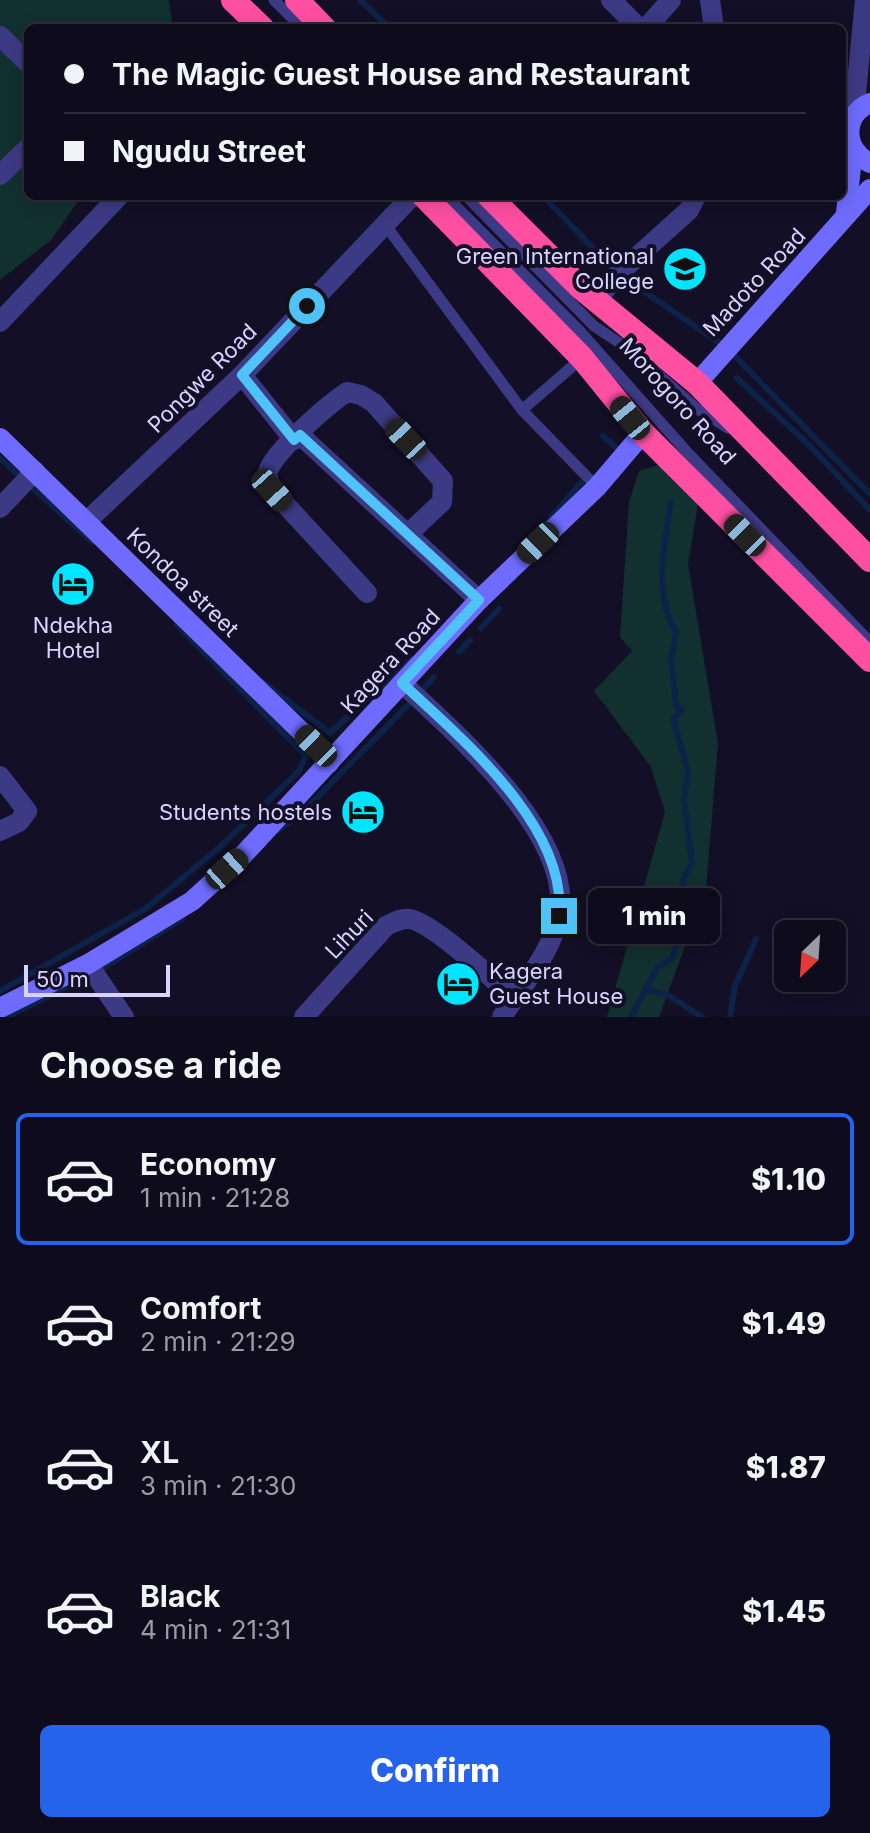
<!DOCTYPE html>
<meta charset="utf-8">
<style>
body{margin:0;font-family:Inter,sans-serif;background:#1c1929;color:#f1f3f6;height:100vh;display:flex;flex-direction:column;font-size:30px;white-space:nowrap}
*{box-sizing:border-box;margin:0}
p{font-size:26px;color:#9b9ba3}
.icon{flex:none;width:44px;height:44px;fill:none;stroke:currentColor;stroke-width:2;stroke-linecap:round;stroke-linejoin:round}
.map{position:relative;height:1017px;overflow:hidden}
.panel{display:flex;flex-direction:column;background:#0e0b1c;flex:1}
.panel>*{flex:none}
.guide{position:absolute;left:24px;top:24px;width:822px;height:176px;border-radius:12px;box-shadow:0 4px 20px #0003,0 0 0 2px #2e2b3b;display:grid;align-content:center;height:176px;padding:0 40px;background:#0e0b1c}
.needle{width:52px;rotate:205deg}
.controls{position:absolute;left:774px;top:920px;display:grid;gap:16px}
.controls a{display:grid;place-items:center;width:72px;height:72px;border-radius:12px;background:#0e0b1c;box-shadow:0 4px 20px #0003,0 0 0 2px #2e2b3b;font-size:40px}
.scale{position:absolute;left:24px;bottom:20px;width:146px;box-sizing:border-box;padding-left:8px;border:4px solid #d9d4ff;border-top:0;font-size:22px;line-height:28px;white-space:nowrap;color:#d9d4ff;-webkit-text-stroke:6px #130f26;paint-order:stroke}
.end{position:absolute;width:36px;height:36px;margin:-18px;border:10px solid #4fc3f7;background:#111;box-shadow:0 0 0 4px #111}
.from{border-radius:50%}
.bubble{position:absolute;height:56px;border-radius:12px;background:#0e0b1c;box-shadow:0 4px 20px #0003,0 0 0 2px #2e2b3b;font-size:26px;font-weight:800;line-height:56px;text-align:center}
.car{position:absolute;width:24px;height:48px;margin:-24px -12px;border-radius:10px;box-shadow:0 0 6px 2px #0007;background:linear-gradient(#222 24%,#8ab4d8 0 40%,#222 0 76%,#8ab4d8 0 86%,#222 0)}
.guide b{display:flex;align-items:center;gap:28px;height:76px;font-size:30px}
.guide b+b{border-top:2px solid #2e2b3b}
.guide i{width:20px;height:20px;background:#f1f3f6}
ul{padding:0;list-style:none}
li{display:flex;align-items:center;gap:24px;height:132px;margin:0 16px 12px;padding:0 24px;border:4px solid transparent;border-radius:12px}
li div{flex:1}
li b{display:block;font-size:30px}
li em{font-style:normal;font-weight:800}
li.current{border-color:#2563eb}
li>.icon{width:72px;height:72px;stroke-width:1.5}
h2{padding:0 40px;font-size:36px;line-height:96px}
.primary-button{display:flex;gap:16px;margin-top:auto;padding:16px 40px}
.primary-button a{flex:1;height:92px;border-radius:12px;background:#2563eb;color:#fff;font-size:32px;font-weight:800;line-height:92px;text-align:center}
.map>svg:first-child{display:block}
.green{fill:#12302f}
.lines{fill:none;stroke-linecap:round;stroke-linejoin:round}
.stream{stroke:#0c2248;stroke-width:6}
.lane{stroke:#3d3a85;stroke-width:11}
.street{stroke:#3d3a85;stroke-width:20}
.secondary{stroke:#6f6bff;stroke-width:20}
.highway{stroke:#ff4fa3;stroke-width:24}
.route{stroke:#4fc3f7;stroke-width:10}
.labels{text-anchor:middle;stroke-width:8;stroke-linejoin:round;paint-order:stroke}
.poi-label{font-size:22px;fill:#d9d4ff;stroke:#130f26;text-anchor:end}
.street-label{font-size:22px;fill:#d9d4ff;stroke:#130f26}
</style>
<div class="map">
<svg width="870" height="1017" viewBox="0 0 870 1017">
<rect width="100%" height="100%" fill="#130f26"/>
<g class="green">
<polygon points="0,0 169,0 173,28 28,28 28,196 82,196 51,240 0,280"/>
<polygon points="665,463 699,499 688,564 718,743 706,889 659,1017 607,1017 665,812 651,767 594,691 632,651 620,637 629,502 639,471"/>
</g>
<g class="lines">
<g class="stream">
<polyline points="360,0 390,28"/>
<polyline points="543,196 618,274 726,347 870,494"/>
<polyline points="737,378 809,445 870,510"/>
<polyline points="603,436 621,452"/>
<polyline points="0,458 92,542"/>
<polyline points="547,522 581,483"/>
<polyline points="481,628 499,609"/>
<polyline points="459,652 470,640"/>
<polyline points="264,683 330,733"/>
<polyline points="423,689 434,677"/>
<polyline points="330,733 411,659"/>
<polyline points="278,830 299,816 411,702"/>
<polyline points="103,968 182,919"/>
<polyline points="648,989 671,997 702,1017"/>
<polyline points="0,991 145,909 220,847 299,771 306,756 177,625"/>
<polyline points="6,1017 91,975"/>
<path d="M631,1017L657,968L673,958C675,948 680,936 681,926C682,902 676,885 692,864L684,799L688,771L673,719L682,710L676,706L671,658L676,632C653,593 664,546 671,503"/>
<polyline points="730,1017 735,986 756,939"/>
</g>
<g class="lane">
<polyline points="274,0 302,28"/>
<polyline points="446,196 577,328 687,452 870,642"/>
<polyline points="466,196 594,326 633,352 696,408 728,428"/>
<polyline points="384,223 522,410 597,487"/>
<polyline points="522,410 582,358"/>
</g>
<g class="street">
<polyline points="611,0 639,28"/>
<polyline points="710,0 714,28"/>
<polyline points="646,28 671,0"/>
<polyline points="0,36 28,63"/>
<polyline points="854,114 865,0"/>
<polyline points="0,175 28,148"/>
<polyline points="597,300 618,274 689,210 696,196"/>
<polyline points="0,322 119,196"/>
<polyline points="242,375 294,440"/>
<polyline points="300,435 479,600"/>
<polyline points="0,508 35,471"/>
<polyline points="87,521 242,375 412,196"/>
<path d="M367,593L272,490L267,475C269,455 329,404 347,392L361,395L374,403L443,481L442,502L408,534"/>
<path d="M402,683C455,733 574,835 559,915C552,953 522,985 502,1017"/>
<polyline points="0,776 27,811 19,822 0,831"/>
<polyline points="88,964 124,1017"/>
<path d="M304,1017L386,926C394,922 401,918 410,919C433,923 493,980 514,997"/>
</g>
<g class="secondary">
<path d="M870,103C842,115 843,150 870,163"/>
<polyline points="846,213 853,149"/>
<polyline points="697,383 870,189"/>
<polyline points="0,438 316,746 329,763"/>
<polyline points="0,1008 88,964 192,901 244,854 479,600 597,487 643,433"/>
</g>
<g class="highway">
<polyline points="233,0 262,28"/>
<polyline points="297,0 324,28"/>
<polyline points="424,196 582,358 643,433 870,660"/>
<polyline points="489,196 580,287 697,383 870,560"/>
</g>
</g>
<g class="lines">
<path class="route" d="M307,306L242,375L294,440L300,435L479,600L402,683C462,739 568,827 559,916"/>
</g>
<defs>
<g id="university-disc" transform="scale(2.3)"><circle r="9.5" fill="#00e5ff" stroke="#130f26"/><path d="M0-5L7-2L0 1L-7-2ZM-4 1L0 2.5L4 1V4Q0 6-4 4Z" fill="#111"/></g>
<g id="hotel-disc" transform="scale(2.3)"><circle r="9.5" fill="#00e5ff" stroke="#130f26"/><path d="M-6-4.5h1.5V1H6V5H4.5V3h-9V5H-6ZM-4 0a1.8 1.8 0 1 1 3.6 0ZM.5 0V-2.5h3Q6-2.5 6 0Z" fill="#111"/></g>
</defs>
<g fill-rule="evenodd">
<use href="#university-disc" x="685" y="269"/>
<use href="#hotel-disc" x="73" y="584"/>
<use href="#hotel-disc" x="363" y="812"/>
<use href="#hotel-disc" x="458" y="984"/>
</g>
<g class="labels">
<g class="poi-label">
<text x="654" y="264">Green International<tspan x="654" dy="25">College</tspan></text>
<text x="73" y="633" text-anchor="middle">Ndekha<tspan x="73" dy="25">Hotel</tspan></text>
<text x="332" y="820">Students hostels</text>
<text x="489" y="979" text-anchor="start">Kagera<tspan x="489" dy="25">Guest House</tspan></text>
</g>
<g class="street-label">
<text transform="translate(754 282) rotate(-47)" y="8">Madoto Road</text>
<text transform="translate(202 378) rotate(-45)" y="8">Pongwe Road</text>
<text transform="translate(678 401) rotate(48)" y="8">Morogoro Road</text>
<text transform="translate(183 582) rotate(44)" y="8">Kondoa street</text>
<text transform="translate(390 661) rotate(-47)" y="8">Kagera Road</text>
<text transform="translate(349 934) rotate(-46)" y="8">Lihuri</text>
</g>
</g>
</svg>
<div class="controls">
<a><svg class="needle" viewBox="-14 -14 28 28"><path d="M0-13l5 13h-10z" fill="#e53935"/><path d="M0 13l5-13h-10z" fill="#9b9ba3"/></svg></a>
</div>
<div class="scale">50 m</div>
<i class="end from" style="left:307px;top:306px"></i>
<i class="end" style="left:559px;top:916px"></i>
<div class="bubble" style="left:588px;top:888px;width:132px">1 min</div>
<i class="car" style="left:630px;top:418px;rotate:321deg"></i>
<i class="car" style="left:406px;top:439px;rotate:317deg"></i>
<i class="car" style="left:272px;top:490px;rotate:138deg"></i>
<i class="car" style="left:745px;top:535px;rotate:315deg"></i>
<i class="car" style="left:538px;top:543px;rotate:226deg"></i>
<i class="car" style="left:316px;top:746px;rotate:314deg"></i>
<i class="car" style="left:227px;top:869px;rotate:48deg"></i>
<div class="guide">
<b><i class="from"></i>The Magic Guest House and Restaurant</b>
<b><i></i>Ngudu Street</b>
</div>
</div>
<section class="panel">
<h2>Choose a ride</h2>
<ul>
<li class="current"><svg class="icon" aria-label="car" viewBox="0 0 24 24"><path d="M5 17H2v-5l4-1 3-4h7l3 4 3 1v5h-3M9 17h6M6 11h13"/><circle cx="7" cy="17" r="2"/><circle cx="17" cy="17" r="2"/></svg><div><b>Economy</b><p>1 min · 21:28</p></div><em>$1.10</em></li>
<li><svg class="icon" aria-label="car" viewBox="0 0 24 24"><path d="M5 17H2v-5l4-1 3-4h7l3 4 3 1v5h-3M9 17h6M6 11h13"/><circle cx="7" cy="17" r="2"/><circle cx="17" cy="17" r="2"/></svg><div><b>Comfort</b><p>2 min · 21:29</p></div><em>$1.49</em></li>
<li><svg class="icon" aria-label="car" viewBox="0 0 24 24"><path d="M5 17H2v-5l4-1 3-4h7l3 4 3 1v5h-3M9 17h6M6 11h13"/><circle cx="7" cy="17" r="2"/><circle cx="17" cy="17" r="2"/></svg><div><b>XL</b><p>3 min · 21:30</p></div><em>$1.87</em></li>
<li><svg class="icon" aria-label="car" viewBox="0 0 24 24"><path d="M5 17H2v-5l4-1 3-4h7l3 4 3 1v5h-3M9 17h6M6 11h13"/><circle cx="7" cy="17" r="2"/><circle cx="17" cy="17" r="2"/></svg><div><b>Black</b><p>4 min · 21:31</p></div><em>$1.45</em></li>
</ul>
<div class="primary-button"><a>Confirm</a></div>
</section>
